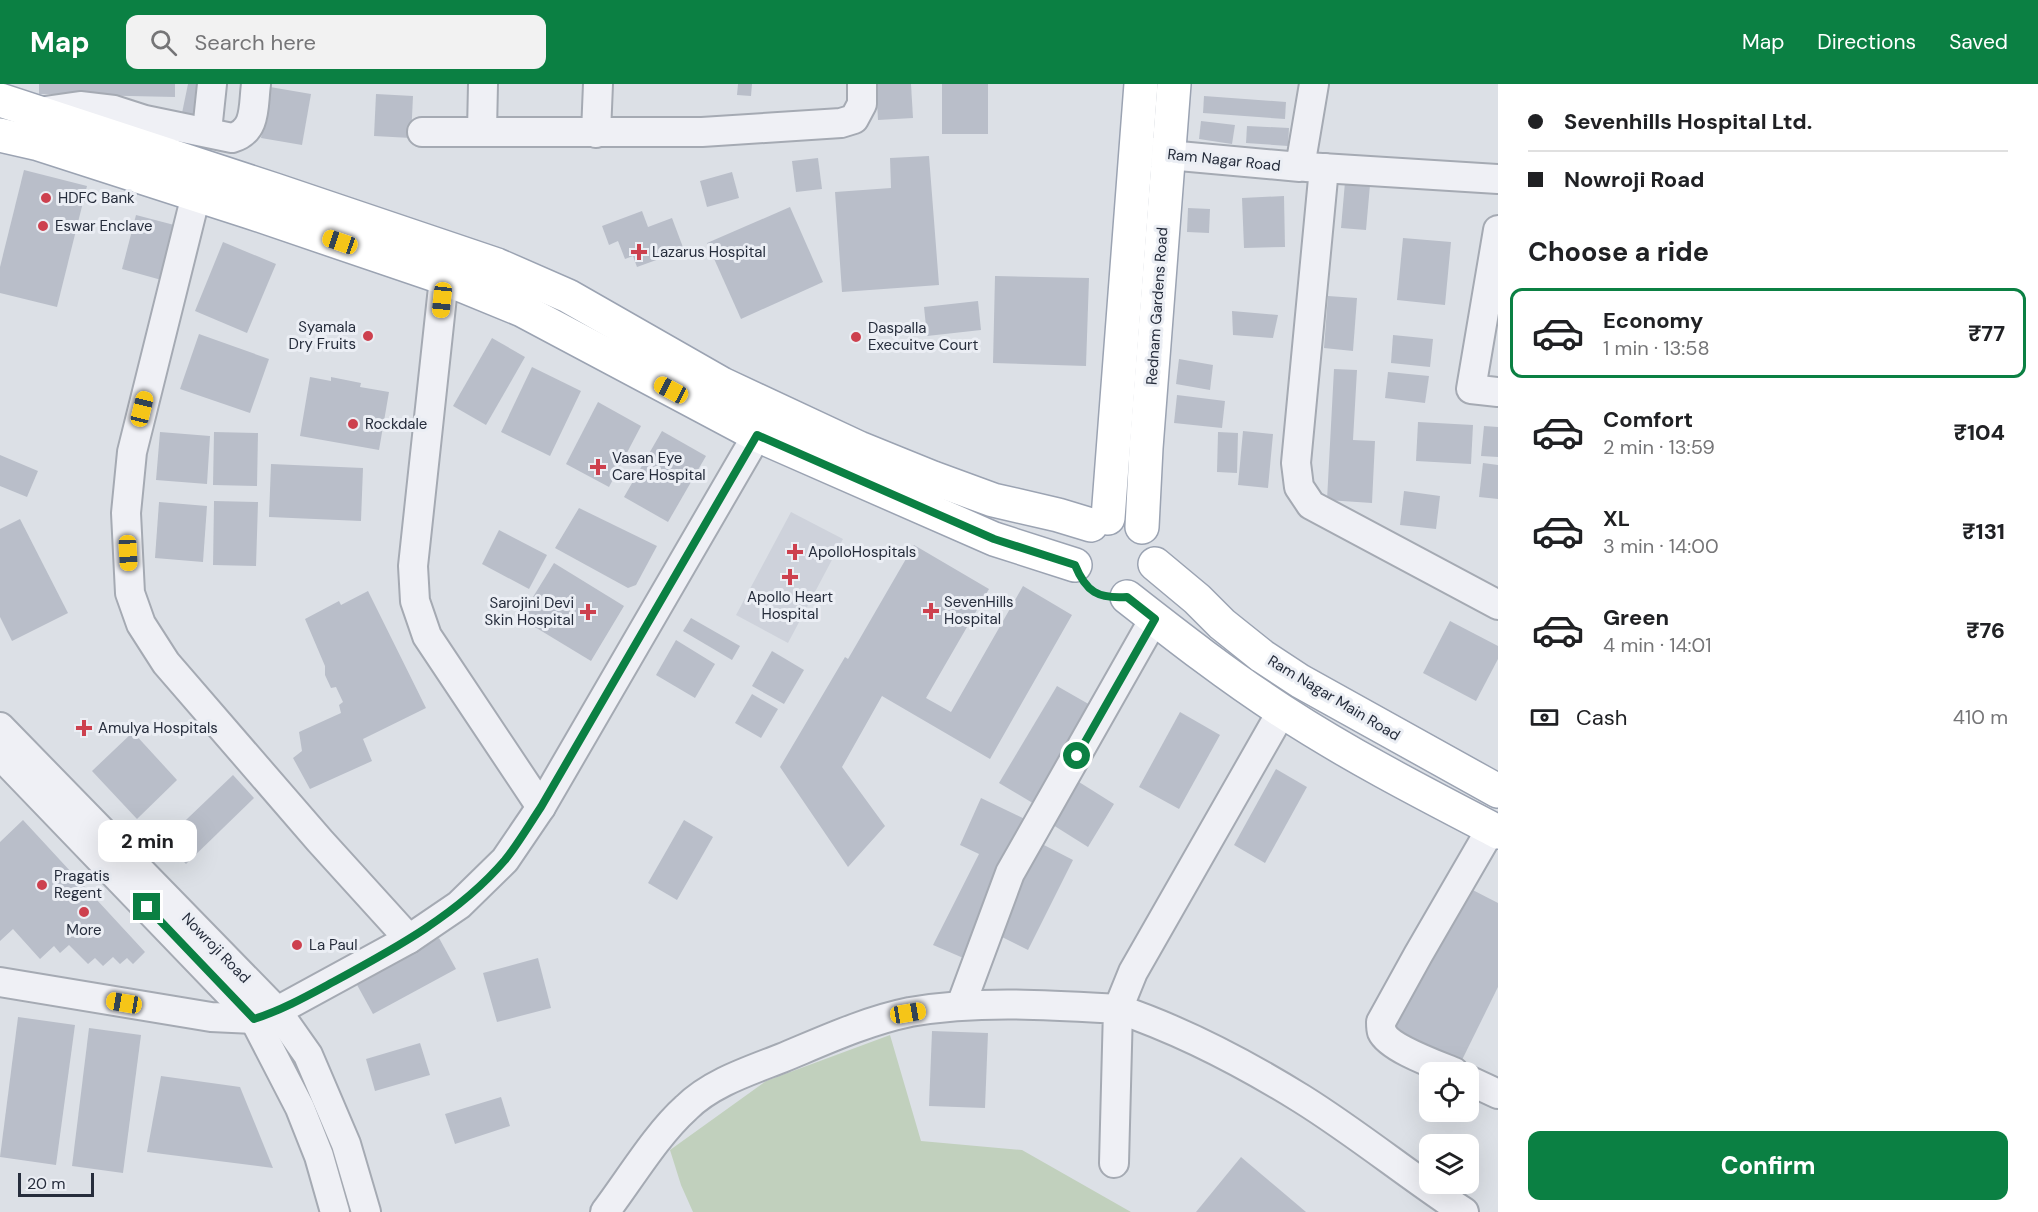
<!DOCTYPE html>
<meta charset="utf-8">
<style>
body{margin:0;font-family:"DM Sans",sans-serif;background:#f2f2f2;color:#202124;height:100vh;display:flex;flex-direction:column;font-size:22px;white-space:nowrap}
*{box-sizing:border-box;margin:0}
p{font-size:20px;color:#757577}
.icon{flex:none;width:33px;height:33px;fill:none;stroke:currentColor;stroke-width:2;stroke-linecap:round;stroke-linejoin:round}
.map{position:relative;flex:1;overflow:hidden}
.side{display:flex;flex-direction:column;background:#fff;width:540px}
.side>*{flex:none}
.guide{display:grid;align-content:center;height:132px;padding:0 30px;background:#fff}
.fabs{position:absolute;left:1419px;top:978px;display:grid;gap:12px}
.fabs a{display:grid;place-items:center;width:60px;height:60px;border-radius:12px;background:#fff;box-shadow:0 6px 24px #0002;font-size:30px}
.scale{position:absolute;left:18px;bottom:15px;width:76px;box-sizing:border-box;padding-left:6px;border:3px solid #262d3c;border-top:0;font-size:16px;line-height:21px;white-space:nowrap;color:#262d3c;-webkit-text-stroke:4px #ebeef4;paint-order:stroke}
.end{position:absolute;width:27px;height:27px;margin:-14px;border:8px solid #0b8043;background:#fff;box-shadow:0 0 0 3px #fff}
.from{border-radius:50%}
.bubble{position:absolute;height:42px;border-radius:12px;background:#fff;box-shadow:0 6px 24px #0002;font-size:20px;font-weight:800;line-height:42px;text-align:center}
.car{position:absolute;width:18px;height:36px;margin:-18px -9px;border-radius:8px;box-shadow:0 0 4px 2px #0007;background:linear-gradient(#f5c518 24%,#345 0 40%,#f5c518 0 76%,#345 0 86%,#f5c518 0)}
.guide b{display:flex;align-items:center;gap:21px;height:57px;font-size:22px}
.guide b+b{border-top:2px solid #e0e0e0}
.guide i{width:15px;height:15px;background:#202124}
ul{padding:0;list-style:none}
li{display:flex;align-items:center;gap:18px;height:90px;margin:0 12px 9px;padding:0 18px;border:3px solid transparent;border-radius:12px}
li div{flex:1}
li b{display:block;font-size:22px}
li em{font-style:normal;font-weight:800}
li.selected{border-color:#0b8043}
li>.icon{width:54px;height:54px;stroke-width:1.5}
h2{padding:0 30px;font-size:27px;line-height:72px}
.pay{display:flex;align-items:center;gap:15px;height:66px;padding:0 30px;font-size:22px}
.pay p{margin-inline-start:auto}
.button{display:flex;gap:12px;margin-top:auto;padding:12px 30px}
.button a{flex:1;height:69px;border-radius:12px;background:#0b8043;color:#fff;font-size:24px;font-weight:800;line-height:69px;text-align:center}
header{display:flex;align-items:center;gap:36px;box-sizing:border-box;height:84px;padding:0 30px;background:#0b8043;color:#fff}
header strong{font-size:28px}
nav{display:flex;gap:33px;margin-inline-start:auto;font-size:21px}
.search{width:420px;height:54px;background:#f2f2f2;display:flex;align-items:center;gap:15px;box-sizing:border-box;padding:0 21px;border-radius:12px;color:#757577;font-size:22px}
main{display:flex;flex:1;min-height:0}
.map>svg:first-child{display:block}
.built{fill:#ced2db}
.green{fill:#c1d0bd}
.building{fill:#b9bec9}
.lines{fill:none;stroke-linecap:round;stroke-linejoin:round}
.minor-casing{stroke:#a5aab3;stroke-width:32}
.major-casing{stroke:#9ba3b2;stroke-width:36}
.minor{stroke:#eff0f5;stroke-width:28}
.major{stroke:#fff;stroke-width:33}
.route{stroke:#0b8043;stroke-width:8}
.poi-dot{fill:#cd404e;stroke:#ebeef4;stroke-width:2}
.labels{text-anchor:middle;stroke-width:6;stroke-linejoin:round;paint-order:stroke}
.street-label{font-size:15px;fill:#262d3c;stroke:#ebeef4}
.poi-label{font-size:15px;fill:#262d3c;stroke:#ebeef4;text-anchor:start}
</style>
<header>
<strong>Map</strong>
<div class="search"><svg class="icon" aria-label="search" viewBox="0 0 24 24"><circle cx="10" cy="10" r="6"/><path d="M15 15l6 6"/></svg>Search here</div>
<nav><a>Map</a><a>Directions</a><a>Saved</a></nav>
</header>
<main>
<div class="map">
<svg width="1498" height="1128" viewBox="0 0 1498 1128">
<rect width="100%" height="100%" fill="#dce0e6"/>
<polygon class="built" points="791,428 843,455 788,559 736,531"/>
<polygon class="green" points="890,951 921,1057 1022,1066 1131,1128 693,1128 681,1101 670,1066 766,997"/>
<g class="building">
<polygon points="39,0 175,0 175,13 39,10"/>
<polygon points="188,0 202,0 196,32 182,29"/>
<polygon points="738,0 752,0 751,12 737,11"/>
<polygon points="876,0 911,0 913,34 878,36"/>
<rect x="942" y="0" width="46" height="50"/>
<polygon points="270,3 311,10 302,61 261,54"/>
<polygon points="376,10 413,12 411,54 374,52"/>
<polygon points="1204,12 1286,18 1285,35 1203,29"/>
<polygon points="1201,37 1235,41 1232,60 1199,55"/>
<polygon points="1247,42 1289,44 1288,62 1246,59"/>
<polygon points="929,72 939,201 842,208 835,108 891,104 890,74"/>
<polygon points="818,74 822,105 796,108 792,77"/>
<polygon points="24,86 87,102 57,223 0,209 0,183"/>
<polygon points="732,88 739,114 707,123 700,97"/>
<polygon points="1345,98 1370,101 1366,146 1341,144"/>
<polygon points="1284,112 1285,163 1244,164 1242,114"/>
<polygon points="790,123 823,198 741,235 707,159"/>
<polygon points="1188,124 1210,125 1209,149 1187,148"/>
<polygon points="642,127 648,143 672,134 684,166 637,183 633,172 625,175 618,157 609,161 602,142"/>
<polygon points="136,131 178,142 165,197 122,185"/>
<polygon points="1403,154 1451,158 1445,221 1397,216"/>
<polygon points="223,158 276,180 247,249 195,227"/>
<polygon points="995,192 1089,194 1086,282 993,279"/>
<polygon points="1328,212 1357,214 1353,267 1324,264"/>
<polygon points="978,217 981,246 927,252 924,223"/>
<polygon points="1232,227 1278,231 1273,254 1233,251"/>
<polygon points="199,250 269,275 250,329 180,305"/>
<polygon points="1393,251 1433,255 1430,283 1391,279"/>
<polygon points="492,254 525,273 486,341 453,322"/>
<polygon points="1179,275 1213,281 1210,306 1176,300"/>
<polygon points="532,283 581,307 550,372 501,348"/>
<polygon points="1334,285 1357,286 1353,356 1375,357 1372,419 1327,416"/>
<polygon points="1388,288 1429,292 1425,319 1385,314"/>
<polygon points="310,293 331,297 331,293 361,299 360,303 389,308 379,366 300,352"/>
<polygon points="1177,311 1225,317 1222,344 1174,339"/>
<polygon points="598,318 641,342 609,403 566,380"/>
<polygon points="1418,338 1473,341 1471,380 1416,377"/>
<polygon points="1484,342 1498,343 1498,373 1481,372"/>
<polygon points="662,347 706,372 668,438 624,413"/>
<polygon points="1243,347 1273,350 1268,404 1238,401"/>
<polygon points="160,348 210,352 207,400 156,396"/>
<polygon points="214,348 258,349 257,402 213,401"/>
<polygon points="1218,348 1238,349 1237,389 1217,388"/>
<polygon points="0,371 38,387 27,413 0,402"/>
<polygon points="1483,379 1498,381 1498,415 1479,413"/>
<polygon points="271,380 363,384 361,437 269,433"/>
<polygon points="1404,407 1440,412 1436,445 1400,441"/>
<polygon points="214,417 258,418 256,482 213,481"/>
<polygon points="159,418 207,422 203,478 155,474"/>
<polygon points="579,424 657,462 636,501 628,504 555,464"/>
<polygon points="20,435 68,529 12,557 0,533 0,445"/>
<polygon points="499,446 547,471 529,505 482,480"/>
<polygon points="914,461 989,505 926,614 951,628 1023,502 1072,531 990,675 882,612 842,683 885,742 848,783 780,683 845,573 848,575"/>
<polygon points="554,479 624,522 591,577 520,534"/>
<polygon points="368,507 426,624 363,655 372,677 310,705 293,674 302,667 299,648 341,629 339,621 343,618 336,603 331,604 325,591 325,582 305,535 339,517 341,521"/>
<polygon points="691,534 740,562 732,576 683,547"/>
<polygon points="1450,537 1498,562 1498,575 1476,617 1423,589"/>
<polygon points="676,556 715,580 695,614 656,591"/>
<polygon points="772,567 804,586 784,620 752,602"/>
<polygon points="1057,602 1099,626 1041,724 999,699"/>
<polygon points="752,610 778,625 761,654 735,639"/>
<polygon points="1180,628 1220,651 1179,725 1139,703"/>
<polygon points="133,648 177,696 137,735 92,687"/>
<polygon points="1276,685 1307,703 1265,779 1234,761"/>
<polygon points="233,691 254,714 186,780 164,757"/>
<polygon points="1079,698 1114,720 1088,763 1053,741"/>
<polygon points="981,714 1031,738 968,876 933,861 979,770 960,761"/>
<polygon points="23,736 145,868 133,880 127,874 120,880 113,873 103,882 95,874 88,880 69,861 60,869 54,862 40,875 13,845 0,857 0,758"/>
<polygon points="684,736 713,753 677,816 648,799"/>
<polygon points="1042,760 1073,776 1028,866 996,850"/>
<polygon points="1463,801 1498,819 1498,903 1460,980 1384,942"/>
<polygon points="439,854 456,885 373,930 356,899"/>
<polygon points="538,874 551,924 497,938 483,889"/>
<polygon points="18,933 75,941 56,1081 0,1073"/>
<polygon points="89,944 141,951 123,1089 72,1082"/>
<polygon points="932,947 988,949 985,1024 929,1022"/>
<polygon points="420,959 430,991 375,1007 366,975"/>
<polygon points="161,992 240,1003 273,1084 147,1068"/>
<polygon points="501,1013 510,1042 455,1060 445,1030"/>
<polygon points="1241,1073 1306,1128 1196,1128"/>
</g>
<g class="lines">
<g class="minor-casing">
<g id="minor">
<path d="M38,28L80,22L114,26L145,36L232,54C257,47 253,22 256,0"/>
<polyline points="207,47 212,0"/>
<polyline points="482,47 483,0"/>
<polyline points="422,48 702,48 841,39 854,35 862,20 862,0"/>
<polyline points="596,49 598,0"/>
<polyline points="1147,67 1168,71 1300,83 1314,0"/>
<polyline points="1306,83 1498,95"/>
<polyline points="1324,84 1296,379 1299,403 1311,421 1498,521"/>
<polyline points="196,111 132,368 126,429 130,509 141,540 166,579 320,757 409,855"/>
<polyline points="1498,146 1471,305 1498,308"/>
<polyline points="444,194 413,482 415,517 427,552 541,723"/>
<path d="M1282,627L1133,888L1118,925C1183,947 1244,979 1302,1015C1358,1050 1409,1092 1464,1128"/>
<polyline points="0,643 277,927 308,971 346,1060 366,1128"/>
<polyline points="0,671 254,935 300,1024 319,1072 335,1128"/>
<polyline points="0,898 211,933 254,935 277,927 409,855 459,821 505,776 541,723 757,351"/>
<polyline points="961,921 1010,789 1154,535"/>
<path d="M1454,988C1437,981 1389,964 1382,948C1381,945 1381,941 1381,938L1418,871L1491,745"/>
<polyline points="1468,996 1498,1010"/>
<path d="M605,1128C630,1095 656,1051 686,1024C711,999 749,987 782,974C823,957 866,937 910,928C979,916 1048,921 1118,925L1114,1079"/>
</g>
</g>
<g class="major-casing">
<g id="major">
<polyline points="0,16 275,106 497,181 568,212 722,300 859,364 933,394 993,416 1058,431 1091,441"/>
<polyline points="0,51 39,60 250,128 444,194 522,226 757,351 994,455 1075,481"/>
<polyline points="1108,434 1141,0"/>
<polyline points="1142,443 1146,364 1174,0"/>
<polyline points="1155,480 1197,515 1222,540 1262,572 1300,597 1498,707"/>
<path d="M1127,513C1178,553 1228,592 1282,627C1351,672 1425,710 1498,748"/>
</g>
</g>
<use href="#minor" class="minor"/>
<use href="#major" class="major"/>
</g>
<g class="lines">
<path class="route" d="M147,823L254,935C282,926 307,912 333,898C394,865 459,830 505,776C518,760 529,741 541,723L757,351L994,455L1075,481C1086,508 1098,515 1127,513L1155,535L1077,672"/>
</g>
<g class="poi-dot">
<circle cx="46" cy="114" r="6"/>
<circle cx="43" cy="142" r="6"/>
<path d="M636 159h6v6h6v6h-6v6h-6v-6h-6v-6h6z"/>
<circle cx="368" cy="252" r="6"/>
<circle cx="856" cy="253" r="6"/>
<circle cx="353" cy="340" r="6"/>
<path d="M595 374h6v6h6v6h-6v6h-6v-6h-6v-6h6z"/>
<path d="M792 459h6v6h6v6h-6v6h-6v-6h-6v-6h6z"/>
<path d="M787 484h6v6h6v6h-6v6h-6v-6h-6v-6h6z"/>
<path d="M928 518h6v6h6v6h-6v6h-6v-6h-6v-6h6z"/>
<path d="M585 519h6v6h6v6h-6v6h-6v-6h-6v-6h6z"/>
<path d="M81 635h6v6h6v6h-6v6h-6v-6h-6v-6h6z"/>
<circle cx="42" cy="801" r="6"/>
<circle cx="84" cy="828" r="6"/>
<circle cx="297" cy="861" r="6"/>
</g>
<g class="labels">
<g class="street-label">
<text transform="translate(1224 76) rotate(6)" y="5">Ram Nagar Road</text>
<text transform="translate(1157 222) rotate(-86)" y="5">Rednam Gardens Road</text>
<text transform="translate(1334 614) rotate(31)" y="5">Ram Nagar Main Road</text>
<text transform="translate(216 864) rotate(46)" y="5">Nowroji Road</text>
</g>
<g class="poi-label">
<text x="58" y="119">HDFC Bank</text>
<text x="55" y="147">Eswar Enclave</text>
<text x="652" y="173">Lazarus Hospital</text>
<text x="356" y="248" text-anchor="end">Syamala<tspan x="356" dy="17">Dry Fruits</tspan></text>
<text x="868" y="249">Daspalla<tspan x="868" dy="17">Execuitve Court</tspan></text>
<text x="365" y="345">Rockdale</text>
<text x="612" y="379">Vasan Eye<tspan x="612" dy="17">Care Hospital</tspan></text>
<text x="808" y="473">ApolloHospitals</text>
<text x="790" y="518" text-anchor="middle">Apollo Heart<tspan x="790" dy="17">Hospital</tspan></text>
<text x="944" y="523">SevenHills<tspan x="944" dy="17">Hospital</tspan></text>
<text x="574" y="524" text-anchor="end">Sarojini Devi<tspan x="574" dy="17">Skin Hospital</tspan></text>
<text x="98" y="649">Amulya Hospitals</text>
<text x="54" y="797">Pragatis<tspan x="54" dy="17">Regent</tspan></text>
<text x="84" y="851" text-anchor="middle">More</text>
<text x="309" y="866">La Paul</text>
</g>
</g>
</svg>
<div class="fabs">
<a><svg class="icon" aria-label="locate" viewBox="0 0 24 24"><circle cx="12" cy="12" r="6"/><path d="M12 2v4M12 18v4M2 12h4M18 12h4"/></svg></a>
<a><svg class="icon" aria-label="layers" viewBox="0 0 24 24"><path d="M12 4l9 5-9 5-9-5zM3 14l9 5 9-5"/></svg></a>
</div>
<div class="scale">20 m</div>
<i class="end from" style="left:1077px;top:672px"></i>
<i class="end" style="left:147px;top:823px"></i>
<div class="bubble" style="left:98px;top:736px;width:99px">2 min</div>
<i class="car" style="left:340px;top:158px;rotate:289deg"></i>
<i class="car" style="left:442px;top:216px;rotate:186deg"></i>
<i class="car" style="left:671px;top:306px;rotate:298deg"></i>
<i class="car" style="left:142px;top:325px;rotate:14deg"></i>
<i class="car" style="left:128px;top:469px;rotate:177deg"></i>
<i class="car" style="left:124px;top:919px;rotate:280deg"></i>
<i class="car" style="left:908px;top:929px;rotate:81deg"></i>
</div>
<section class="side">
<div class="guide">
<b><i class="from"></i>Sevenhills Hospital Ltd.</b>
<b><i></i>Nowroji Road</b>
</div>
<h2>Choose a ride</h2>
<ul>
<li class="selected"><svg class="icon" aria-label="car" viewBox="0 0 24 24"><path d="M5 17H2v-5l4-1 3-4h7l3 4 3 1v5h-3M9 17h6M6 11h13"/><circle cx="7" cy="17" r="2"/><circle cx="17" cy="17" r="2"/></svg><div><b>Economy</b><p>1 min · 13:58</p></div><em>₹77</em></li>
<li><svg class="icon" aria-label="car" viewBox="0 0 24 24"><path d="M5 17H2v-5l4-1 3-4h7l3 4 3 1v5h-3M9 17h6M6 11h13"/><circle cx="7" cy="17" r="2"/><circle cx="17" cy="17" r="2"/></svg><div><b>Comfort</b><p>2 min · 13:59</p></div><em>₹104</em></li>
<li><svg class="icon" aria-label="car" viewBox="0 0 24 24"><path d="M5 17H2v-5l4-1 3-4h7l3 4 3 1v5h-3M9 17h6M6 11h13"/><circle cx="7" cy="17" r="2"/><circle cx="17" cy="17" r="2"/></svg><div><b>XL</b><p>3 min · 14:00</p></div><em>₹131</em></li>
<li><svg class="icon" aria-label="car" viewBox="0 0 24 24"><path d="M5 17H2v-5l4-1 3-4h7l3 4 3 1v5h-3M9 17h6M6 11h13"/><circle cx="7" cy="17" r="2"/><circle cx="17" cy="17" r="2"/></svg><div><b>Green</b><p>4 min · 14:01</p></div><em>₹76</em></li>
</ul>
<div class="pay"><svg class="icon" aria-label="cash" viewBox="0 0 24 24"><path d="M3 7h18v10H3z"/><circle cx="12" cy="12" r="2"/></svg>Cash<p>410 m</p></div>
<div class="button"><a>Confirm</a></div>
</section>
</main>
